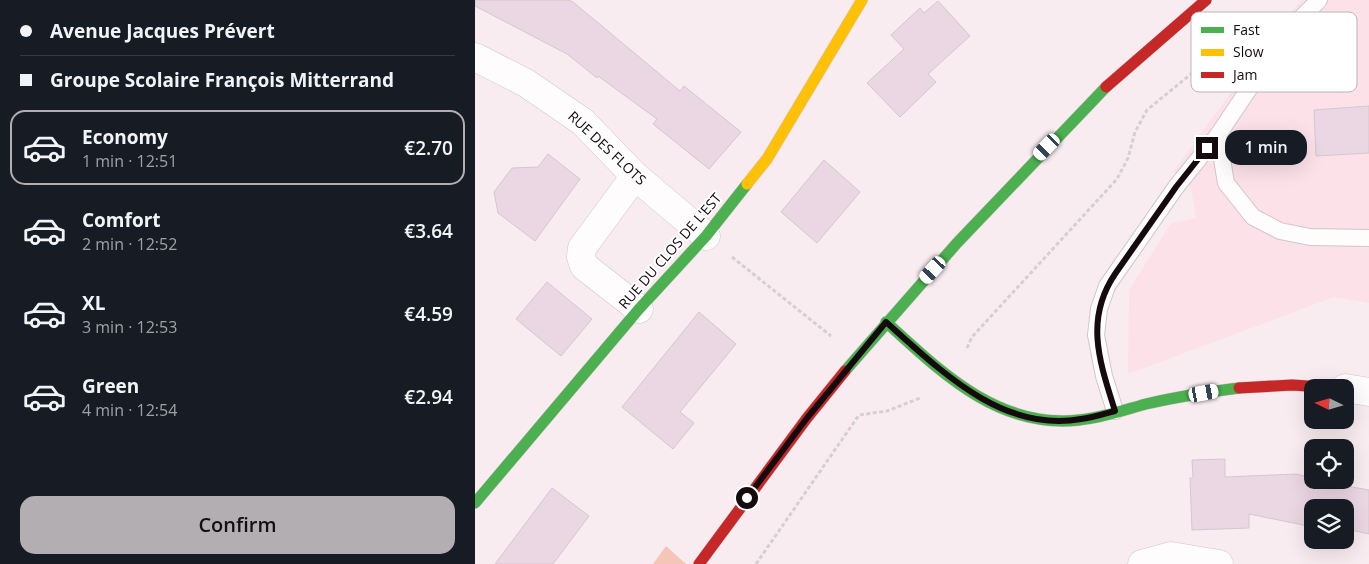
<!DOCTYPE html>
<meta charset="utf-8">
<style>
body{margin:0;font-family:"Open Sans",sans-serif;background:#242831;color:#f1f3f6;height:100vh;display:flex;flex-direction:column;font-size:19px;white-space:nowrap}
*{box-sizing:border-box;margin:0}
p{font-size:16px;color:#9ea1a6}
.icon{flex:none;width:28px;height:28px;fill:none;stroke:currentColor;stroke-width:2;stroke-linecap:round;stroke-linejoin:round}
.map{position:relative;flex:1;overflow:hidden}
.panel{display:flex;flex-direction:column;background:#171b24;width:475px}
.panel>*{flex:none}
.top-card{display:grid;align-content:center;height:110px;padding:0 20px;background:#171b24}
.needle{width:32px;rotate:275deg}
.tools{position:absolute;left:829px;top:379px;display:grid;gap:10px}
.tools a{display:grid;place-items:center;width:50px;height:50px;border-radius:10px;background:#171b24;box-shadow:0 5px 20px #0002;font-size:25px}
.end{position:absolute;width:22px;height:22px;margin:-11px;border:6px solid #150b0e;background:#fff;box-shadow:0 0 0 2px #fff}
.from{border-radius:50%}
.bubble{position:absolute;height:35px;border-radius:15px;background:#171b24;box-shadow:0 5px 20px #0002;font-size:16px;font-weight:600;line-height:35px;text-align:center}
.car{position:absolute;width:15px;height:30px;margin:-15px -8px;border-radius:6px;box-shadow:0 0 4px 1px #0007;background:linear-gradient(#fff 24%,#345 0 40%,#fff 0 76%,#345 0 86%,#fff 0)}
.top-card b{display:flex;align-items:center;gap:18px;height:48px;font-size:19px}
.top-card b+b{border-top:1px solid #363941}
.top-card i{width:12px;height:12px;background:#f1f3f6}
ul{padding:0;list-style:none}
li{display:flex;align-items:center;gap:15px;height:75px;margin:0 10px 8px;padding:0 10px;border:2px solid transparent;border-radius:15px}
li div{flex:1}
li b{display:block;font-size:19px}
li em{font-style:normal;font-weight:600}
li.selected{border-color:#b2aeb1}
li>.icon{width:45px;height:45px;stroke-width:1.5}
.action{display:flex;gap:10px;margin-top:auto;padding:10px 20px}
.action a{flex:1;height:58px;border-radius:15px;background:#b2aeb1;color:#111;font-size:20px;font-weight:600;line-height:58px;text-align:center}
main{display:flex;flex:1;min-height:0}
.map>svg:first-child{display:block}
.built{fill:#fce1e9}
.green{fill:#f5c6b8}
.building{fill:#ebd7e3;stroke:#d2c8cd}
.lines{fill:none;stroke-linecap:round;stroke-linejoin:round}
.lane-casing{stroke:#d1c6ca;stroke-width:18}
.street-casing{stroke:#d1c6ca;stroke-width:29}
.fast-casing{stroke:#d1c6ca;stroke-width:12}
.slow-casing{stroke:#d1c6ca;stroke-width:12}
.jam-casing{stroke:#d1c6ca;stroke-width:12}
.path{stroke:#d4d0d1;stroke-width:3;stroke-dasharray:4 2.5;stroke-linecap:butt}
.lane{stroke:#fefcfd;stroke-width:16}
.street{stroke:#fefcfd;stroke-width:28}
.fast{stroke:#4caf50;stroke-width:11}
.slow{stroke:#ffc107;stroke-width:11}
.jam{stroke:#c62828;stroke-width:11}
.route{stroke:#150b0e;stroke-width:6}
.labels{text-anchor:middle;stroke-width:4;stroke-linejoin:round;paint-order:stroke}
.street-label{font-size:14px;fill:#150b0e;stroke:#fff}
.key{fill:#fff;stroke:#b9b6b7;stroke-width:1}
.key-label{font-size:14px;fill:#150b0e}
</style>
<main>
<section class="panel">
<div class="top-card">
<b><i class="from"></i>Avenue Jacques Prévert</b>
<b><i></i>Groupe Scolaire François Mitterrand</b>
</div>
<ul>
<li class="selected"><svg class="icon" aria-label="car" viewBox="0 0 24 24"><path d="M5 17H2v-5l4-1 3-4h7l3 4 3 1v5h-3M9 17h6M6 11h13"/><circle cx="7" cy="17" r="2"/><circle cx="17" cy="17" r="2"/></svg><div><b>Economy</b><p>1 min · 12:51</p></div><em>€2.70</em></li>
<li><svg class="icon" aria-label="car" viewBox="0 0 24 24"><path d="M5 17H2v-5l4-1 3-4h7l3 4 3 1v5h-3M9 17h6M6 11h13"/><circle cx="7" cy="17" r="2"/><circle cx="17" cy="17" r="2"/></svg><div><b>Comfort</b><p>2 min · 12:52</p></div><em>€3.64</em></li>
<li><svg class="icon" aria-label="car" viewBox="0 0 24 24"><path d="M5 17H2v-5l4-1 3-4h7l3 4 3 1v5h-3M9 17h6M6 11h13"/><circle cx="7" cy="17" r="2"/><circle cx="17" cy="17" r="2"/></svg><div><b>XL</b><p>3 min · 12:53</p></div><em>€4.59</em></li>
<li><svg class="icon" aria-label="car" viewBox="0 0 24 24"><path d="M5 17H2v-5l4-1 3-4h7l3 4 3 1v5h-3M9 17h6M6 11h13"/><circle cx="7" cy="17" r="2"/><circle cx="17" cy="17" r="2"/></svg><div><b>Green</b><p>4 min · 12:54</p></div><em>€2.94</em></li>
</ul>
<div class="action"><a>Confirm</a></div>
</section>
<div class="map">
<svg width="894" height="564" viewBox="0 0 894 564">
<rect width="100%" height="100%" fill="#f9ecf0"/>
<polygon class="built" points="826,0 894,0 894,303 859,297 653,374 654,290 696,223 721,218 716,188 698,172 801,30"/>
<polygon class="green" points="191,546 211,564 178,564"/>
<g class="building">
<polygon points="0,0 93,0 98,2 205,91 209,86 266,132 234,169 178,124 182,119 123,76 122,78 92,54 0,6"/>
<polygon points="463,1 495,36 453,74 461,82 425,117 392,83 429,49 416,35 445,8 449,13"/>
<polygon points="894,106 894,153 841,156 839,110"/>
<polygon points="73,154 105,179 60,241 23,213 19,192 37,168 63,167"/>
<polygon points="349,160 385,192 342,243 306,212"/>
<polygon points="72,282 117,319 86,356 41,319"/>
<polygon points="224,312 261,344 205,412 219,423 198,449 147,407"/>
<polygon points="750,459 750,477 821,474 838,478 838,480 894,490 894,534 876,530 875,535 870,534 870,508 838,508 838,527 774,514 774,528 717,530 715,478 718,478 717,460"/>
<polygon points="77,488 114,516 78,564 20,564"/>
</g>
<g class="lines">
<g class="lane-casing">
<g id="lane">
<polyline points="743,135 751,183 778,217 805,231 835,237 894,238"/>
<polyline points="640,411 629,376 621,335 624,309 632,286 701,187 743,135 812,32 844,0"/>
</g>
</g>
<g class="street-casing">
<g id="street">
<polyline points="0,57 51,83 108,122 160,176 231,236"/>
<polyline points="160,176 107,248 106,257 109,266 164,309"/>
<polyline points="870,388 894,392"/>
<polyline points="667,564 696,556 744,564"/>
</g>
</g>
<g class="fast-casing">
<g id="fast">
<path d="M411,322C466,372 523,429 604,420C627,418 649,410 671,404C701,397 733,392 764,388"/>
<polyline points="370,371 482,243 631,87"/>
<polyline points="0,503 164,309 231,236 272,184"/>
</g>
</g>
<g class="slow-casing">
<polyline id="slow" points="272,184 292,159 387,0"/>
</g>
<g class="jam-casing">
<g id="jam">
<polyline points="631,87 731,0"/>
<polyline points="764,388 817,385 863,388"/>
<polyline points="224,564 332,418 370,371"/>
</g>
</g>
<g class="path">
<polyline points="257,257 356,336"/>
<polyline points="492,348 497,337 642,179 653,158 660,132 672,110 787,16"/>
<polyline points="281,564 384,415 412,411 445,398"/>
</g>
<use href="#lane" class="lane"/>
<use href="#street" class="street"/>
<use href="#fast" class="fast"/>
<use href="#slow" class="slow"/>
<use href="#jam" class="jam"/>
</g>
<g class="lines">
<path class="route" d="M272,498L332,418L411,322C465,370 527,433 606,419C617,418 629,414 640,411C625,363 609,320 640,274L701,187L732,148"/>
</g>
<g class="labels">
<g class="street-label">
<text transform="translate(132 148) rotate(43)" y="5">RUE DES FLOTS</text>
<text transform="translate(195 251) rotate(-49)" y="5">RUE DU CLOS DE L'EST</text>
</g>
</g>
<rect x="716" y="12" width="166" height="80" rx="8" class="key"/>
<rect x="726" y="27" width="23" height="6" fill="#4caf50"/>
<rect x="726" y="49" width="23" height="7" fill="#ffc107"/>
<rect x="726" y="72" width="23" height="6" fill="#c62828"/>
<g class="key-label">
<text x="758" y="35">Fast</text>
<text x="758" y="57">Slow</text>
<text x="758" y="80">Jam</text>
</g>
</svg>
<div class="tools">
<a><svg class="needle" viewBox="-14 -14 28 28"><path d="M0-13l5 13h-10z" fill="#e53935"/><path d="M0 13l5-13h-10z" fill="#9ea1a6"/></svg></a>
<a><svg class="icon" aria-label="locate" viewBox="0 0 24 24"><circle cx="12" cy="12" r="6"/><path d="M12 2v4M12 18v4M2 12h4M18 12h4"/></svg></a>
<a><svg class="icon" aria-label="layers" viewBox="0 0 24 24"><path d="M12 4l9 5-9 5-9-5zM3 14l9 5 9-5"/></svg></a>
</div>
<i class="end from" style="left:272px;top:498px"></i>
<i class="end" style="left:732px;top:148px"></i>
<div class="bubble" style="left:750px;top:130px;width:82px">1 min</div>
<i class="car" style="left:572px;top:147px;rotate:224deg"></i>
<i class="car" style="left:458px;top:270px;rotate:222deg"></i>
<i class="car" style="left:729px;top:393px;rotate:80deg"></i>
</div>
</main>
